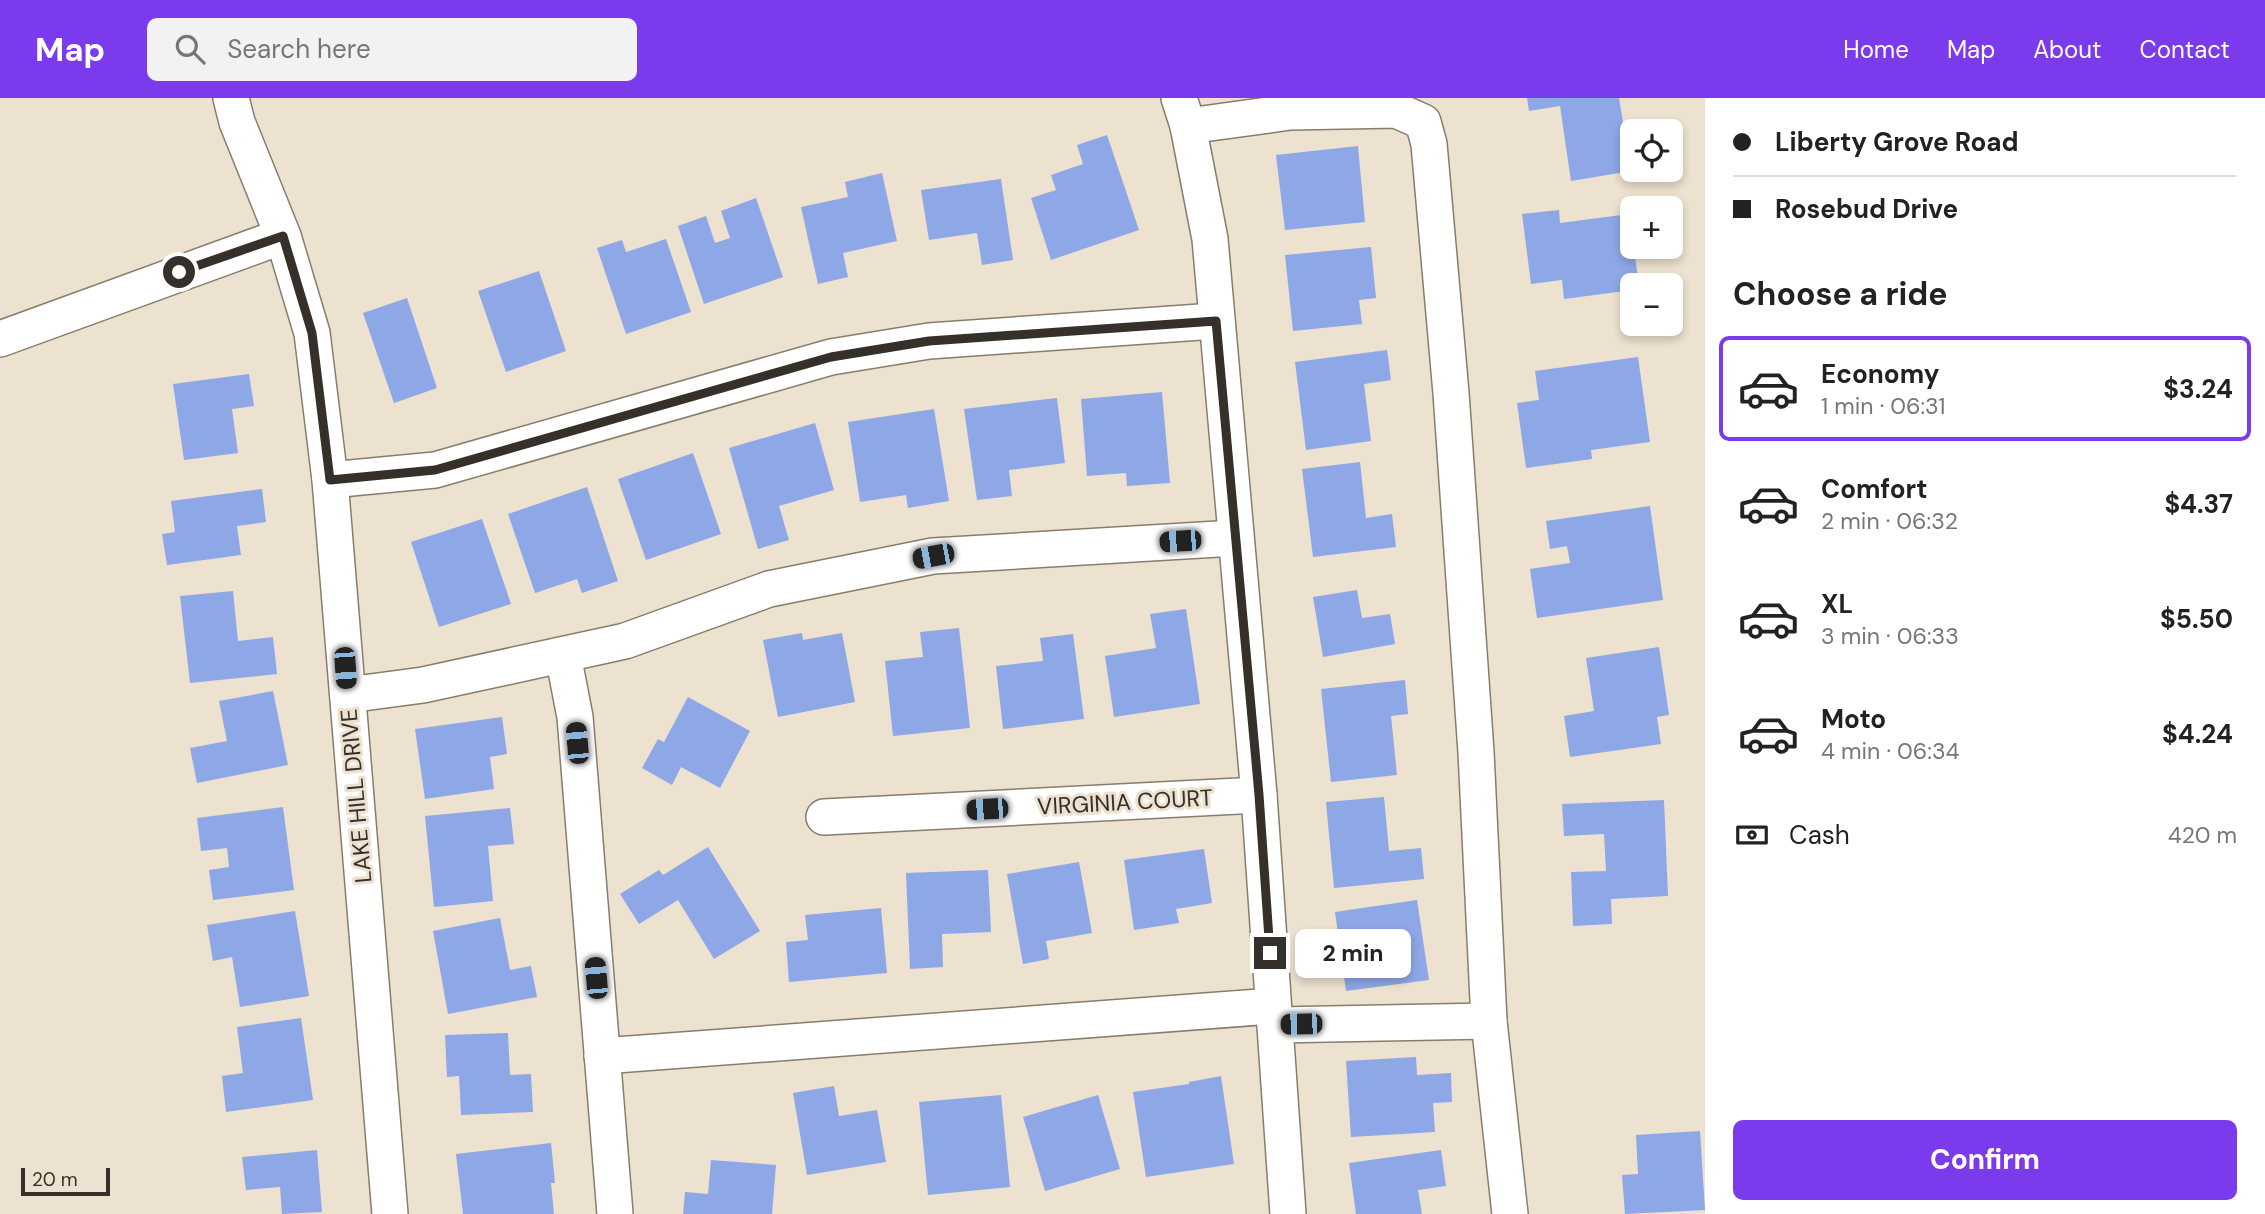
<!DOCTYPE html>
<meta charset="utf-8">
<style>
body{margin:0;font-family:"DM Sans",sans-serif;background:#f2f2f2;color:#222;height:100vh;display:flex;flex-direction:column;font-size:26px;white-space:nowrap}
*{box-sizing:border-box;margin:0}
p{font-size:23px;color:#767676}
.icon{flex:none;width:38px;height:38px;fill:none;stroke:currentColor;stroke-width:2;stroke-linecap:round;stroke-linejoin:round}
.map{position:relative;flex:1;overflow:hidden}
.side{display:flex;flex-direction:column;background:#fff;width:560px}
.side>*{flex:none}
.guide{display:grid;align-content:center;height:154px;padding:0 28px;background:#fff}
.controls{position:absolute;left:1620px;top:21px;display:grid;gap:14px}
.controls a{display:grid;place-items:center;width:63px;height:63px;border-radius:10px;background:#fff;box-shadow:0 4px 10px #0003;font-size:35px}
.scale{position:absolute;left:21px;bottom:18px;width:89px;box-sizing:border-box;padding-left:7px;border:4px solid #353029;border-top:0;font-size:19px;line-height:24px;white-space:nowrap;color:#353029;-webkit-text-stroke:5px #ede1cf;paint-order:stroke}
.end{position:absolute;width:32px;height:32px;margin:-16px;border:9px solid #353029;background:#fff;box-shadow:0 0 0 4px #fff}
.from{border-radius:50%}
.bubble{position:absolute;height:49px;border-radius:10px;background:#fff;box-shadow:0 4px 10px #0003;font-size:23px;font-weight:700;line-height:49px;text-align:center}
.car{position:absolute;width:21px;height:42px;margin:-21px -10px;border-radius:9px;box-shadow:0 0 5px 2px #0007;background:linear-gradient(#222 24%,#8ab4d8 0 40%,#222 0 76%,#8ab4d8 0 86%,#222 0)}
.guide b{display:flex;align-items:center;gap:24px;height:66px;font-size:26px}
.guide b+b{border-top:2px solid #e0e0e0}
.guide i{width:18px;height:18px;background:#222}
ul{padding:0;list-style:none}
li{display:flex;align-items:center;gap:21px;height:105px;margin:0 14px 10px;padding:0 14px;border:4px solid transparent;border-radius:10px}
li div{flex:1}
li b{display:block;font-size:26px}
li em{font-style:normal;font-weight:700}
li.selected{border-color:#7c3aed}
li>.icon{width:63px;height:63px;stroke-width:1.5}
h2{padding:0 28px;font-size:32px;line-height:84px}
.pay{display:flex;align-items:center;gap:18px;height:77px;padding:0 28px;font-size:26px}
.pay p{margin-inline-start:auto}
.button{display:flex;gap:14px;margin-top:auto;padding:14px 28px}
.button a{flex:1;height:80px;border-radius:10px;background:#7c3aed;color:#fff;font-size:28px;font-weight:700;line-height:80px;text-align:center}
header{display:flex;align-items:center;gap:42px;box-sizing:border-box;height:98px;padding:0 35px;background:#7c3aed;color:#fff}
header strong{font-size:33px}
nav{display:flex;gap:38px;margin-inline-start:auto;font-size:24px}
.search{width:490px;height:63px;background:#f2f2f2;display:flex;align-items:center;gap:18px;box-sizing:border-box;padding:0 24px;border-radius:10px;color:#767676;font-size:26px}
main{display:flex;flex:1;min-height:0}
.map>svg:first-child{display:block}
.building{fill:#8ea7e6}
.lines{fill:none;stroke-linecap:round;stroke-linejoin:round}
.minor-casing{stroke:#887d6c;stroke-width:38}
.minor{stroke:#fff;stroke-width:35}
.route{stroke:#353029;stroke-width:9}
.labels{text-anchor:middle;stroke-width:6;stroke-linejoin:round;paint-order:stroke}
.street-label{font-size:23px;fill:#353029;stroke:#ede1cf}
</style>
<header>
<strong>Map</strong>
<div class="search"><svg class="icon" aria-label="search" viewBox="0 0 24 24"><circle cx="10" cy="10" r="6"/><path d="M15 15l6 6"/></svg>Search here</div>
<nav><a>Home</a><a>Map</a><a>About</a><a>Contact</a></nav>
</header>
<main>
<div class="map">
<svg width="1705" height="1116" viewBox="0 0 1705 1116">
<rect width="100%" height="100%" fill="#ede1cf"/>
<g class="building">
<polygon points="1527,0 1619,0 1631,73 1571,83 1560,8 1529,13"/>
<polygon points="1107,37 1139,132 1051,162 1031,100 1056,92 1051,77 1083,66 1077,47"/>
<polygon points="1358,48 1365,124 1285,132 1276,57"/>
<polygon points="882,75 897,143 843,155 848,179 818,186 801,109 848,99 845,84"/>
<polygon points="1001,81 1013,162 982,167 977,135 929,142 921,92"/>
<polygon points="756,100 783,179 704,206 678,128 706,118 715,145 730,140 721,113"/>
<polygon points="1559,112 1560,125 1629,116 1639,187 1633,187 1633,192 1564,201 1562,182 1531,186 1522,116"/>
<polygon points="666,141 691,214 626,236 597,150 622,142 626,154"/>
<polygon points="1371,149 1376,200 1359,202 1362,226 1293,233 1285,157"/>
<polygon points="539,173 566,253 506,274 478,193"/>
<polygon points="407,200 437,290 394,305 363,215"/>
<polygon points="1387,252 1391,282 1364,286 1371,343 1306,352 1295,264"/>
<polygon points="1638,259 1650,344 1591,352 1592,361 1526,370 1517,305 1539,302 1535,273"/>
<polygon points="249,276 254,308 232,311 238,355 184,362 173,286"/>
<polygon points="1162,294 1170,385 1127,388 1126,375 1087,378 1081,301"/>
<polygon points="1057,300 1065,365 1009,372 1012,398 977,402 964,311"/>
<polygon points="934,311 949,403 908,410 906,397 860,404 848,324"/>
<polygon points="815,325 834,392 779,408 789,442 758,451 729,350"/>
<polygon points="693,355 721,436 646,462 618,381"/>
<polygon points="1360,364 1366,420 1392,416 1396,449 1313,459 1302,371"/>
<polygon points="587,389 618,483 582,495 577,481 535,495 508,416"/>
<polygon points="262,391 266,424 237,428 241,457 167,467 162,436 175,434 171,403"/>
<polygon points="1650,408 1663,502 1537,520 1530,471 1570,465 1567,448 1550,451 1546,423"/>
<polygon points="482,421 511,506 439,529 411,444"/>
<polygon points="1357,492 1362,520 1390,516 1395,546 1323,559 1313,499"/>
<polygon points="233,493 238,543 273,539 277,576 190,585 180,498"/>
<polygon points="1186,511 1200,606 1114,619 1105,558 1156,550 1150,516"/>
<polygon points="959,530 970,630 893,638 885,563 923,559 920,534"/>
<polygon points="802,535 803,542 842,535 855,604 778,619 763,542"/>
<polygon points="1073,536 1084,621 1003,631 996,568 1043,563 1040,540"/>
<polygon points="1659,549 1669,617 1657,619 1661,646 1570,659 1564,618 1594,613 1586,560"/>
<polygon points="1405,582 1408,616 1391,618 1397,677 1331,684 1321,591"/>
<polygon points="273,593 288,667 197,685 190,650 227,643 219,603"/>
<polygon points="688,599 750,633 720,690 681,669 672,687 642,670 658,641 664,644"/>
<polygon points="502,619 507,656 490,659 494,691 425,701 415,631"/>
<polygon points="1384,699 1389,753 1421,750 1424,781 1334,790 1326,704"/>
<polygon points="1664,702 1668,798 1611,801 1612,826 1573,828 1571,774 1606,773 1604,736 1564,738 1562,706"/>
<polygon points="283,709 294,792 213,802 209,772 229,769 227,750 201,753 197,720"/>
<polygon points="510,710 514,746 488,748 493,803 434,809 425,718"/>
<polygon points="708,749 760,833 714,861 678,802 639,826 620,796 659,772 663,777"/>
<polygon points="1204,751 1212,805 1176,811 1179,825 1134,832 1124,762"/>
<polygon points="1079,764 1092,835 1046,843 1049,861 1023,866 1007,776"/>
<polygon points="988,772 991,834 942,836 943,869 910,871 906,775"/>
<polygon points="1417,802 1429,882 1346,893 1335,814"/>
<polygon points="881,810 887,875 789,884 786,844 808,842 805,817"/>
<polygon points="295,813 309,898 240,909 232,859 213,863 207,827"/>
<polygon points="500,820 510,872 531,868 537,899 448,916 433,833"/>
<polygon points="301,920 313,1002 226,1014 222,978 243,975 237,929"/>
<polygon points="508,935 510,977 531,976 533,1014 461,1017 459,978 447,979 445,937"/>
<polygon points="1416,959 1417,977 1451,975 1452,1004 1433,1005 1435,1034 1351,1039 1346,963"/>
<polygon points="1221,978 1234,1066 1146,1079 1133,994 1189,986 1189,984"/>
<polygon points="834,988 839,1018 877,1012 886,1064 807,1077 793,995"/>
<polygon points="1001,997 1010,1089 928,1097 919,1004"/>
<polygon points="1098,997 1120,1071 1045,1093 1023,1019"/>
<polygon points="1700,1033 1705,1112 1625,1116 1622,1077 1638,1076 1636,1037"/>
<polygon points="551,1045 555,1085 551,1085 554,1116 463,1116 456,1056"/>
<polygon points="317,1052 322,1114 282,1116 280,1089 246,1092 242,1059"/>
<polygon points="1441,1052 1446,1088 1418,1092 1422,1116 1356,1116 1349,1065"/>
<polygon points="711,1062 776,1067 772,1116 683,1116 685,1094 708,1096"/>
</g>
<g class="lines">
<g class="minor-casing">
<g id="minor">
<polyline points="231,0 237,24 283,138 312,235 330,382 390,1116"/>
<polyline points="1179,0 1188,28 1210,141 1259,697 1288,1116"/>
<polyline points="1188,28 1290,14 1396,12 1423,24 1429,46 1451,295 1476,654 1489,923 1510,1116"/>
<polyline points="0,241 283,138"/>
<polyline points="330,382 435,372 831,259 929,243 1215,223"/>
<polyline points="563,557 575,619 615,1116"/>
<polyline points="348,597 423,587 625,543 769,491 933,458 1235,440"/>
<polyline points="824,719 1259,697"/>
<polyline points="1275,927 1489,923"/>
<polyline points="602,958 1273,908"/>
</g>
</g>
<use href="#minor" class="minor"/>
</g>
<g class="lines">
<polyline class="route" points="179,174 283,138 312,235 330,382 435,372 831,259 929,243 1216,223 1259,697 1270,855"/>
</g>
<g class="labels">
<g class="street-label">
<text transform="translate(356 698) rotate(-95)" y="8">LAKE HILL DRIVE</text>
<text transform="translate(1125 704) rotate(-3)" y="8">VIRGINIA COURT</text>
</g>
</g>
</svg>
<div class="controls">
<a><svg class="icon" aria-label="locate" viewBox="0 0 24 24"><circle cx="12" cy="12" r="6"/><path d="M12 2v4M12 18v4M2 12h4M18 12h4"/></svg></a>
<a>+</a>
<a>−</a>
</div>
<div class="scale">20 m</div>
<i class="end from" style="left:179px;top:174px"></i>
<i class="end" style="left:1270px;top:855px"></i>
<div class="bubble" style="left:1295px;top:831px;width:116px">2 min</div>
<i class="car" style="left:1180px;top:443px;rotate:266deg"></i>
<i class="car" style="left:933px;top:458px;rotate:259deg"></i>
<i class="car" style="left:345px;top:570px;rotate:176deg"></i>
<i class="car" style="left:577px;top:645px;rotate:355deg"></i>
<i class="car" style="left:987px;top:711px;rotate:267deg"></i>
<i class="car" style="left:596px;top:880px;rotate:355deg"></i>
<i class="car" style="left:1301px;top:926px;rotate:269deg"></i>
</div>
<section class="side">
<div class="guide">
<b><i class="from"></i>Liberty Grove Road</b>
<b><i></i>Rosebud Drive</b>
</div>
<h2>Choose a ride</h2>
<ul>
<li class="selected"><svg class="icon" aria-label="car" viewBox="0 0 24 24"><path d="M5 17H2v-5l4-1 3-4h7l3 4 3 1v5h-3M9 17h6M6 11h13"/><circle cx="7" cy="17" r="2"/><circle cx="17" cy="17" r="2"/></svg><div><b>Economy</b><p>1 min · 06:31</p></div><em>$3.24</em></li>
<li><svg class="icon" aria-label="car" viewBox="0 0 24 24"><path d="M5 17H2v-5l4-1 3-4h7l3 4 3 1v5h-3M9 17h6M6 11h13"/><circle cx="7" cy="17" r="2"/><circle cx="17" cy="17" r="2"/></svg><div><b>Comfort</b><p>2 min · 06:32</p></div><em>$4.37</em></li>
<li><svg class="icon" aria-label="car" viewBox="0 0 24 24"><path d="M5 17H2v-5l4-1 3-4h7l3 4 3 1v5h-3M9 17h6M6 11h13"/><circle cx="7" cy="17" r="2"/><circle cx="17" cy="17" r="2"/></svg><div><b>XL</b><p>3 min · 06:33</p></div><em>$5.50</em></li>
<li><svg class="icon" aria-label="car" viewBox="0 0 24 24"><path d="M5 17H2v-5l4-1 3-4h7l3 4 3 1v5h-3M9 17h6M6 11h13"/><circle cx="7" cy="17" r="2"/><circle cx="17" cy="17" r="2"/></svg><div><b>Moto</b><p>4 min · 06:34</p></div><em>$4.24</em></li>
</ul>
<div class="pay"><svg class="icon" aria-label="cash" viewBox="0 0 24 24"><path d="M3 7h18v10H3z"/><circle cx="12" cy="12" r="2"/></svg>Cash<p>420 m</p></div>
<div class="button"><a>Confirm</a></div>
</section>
</main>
